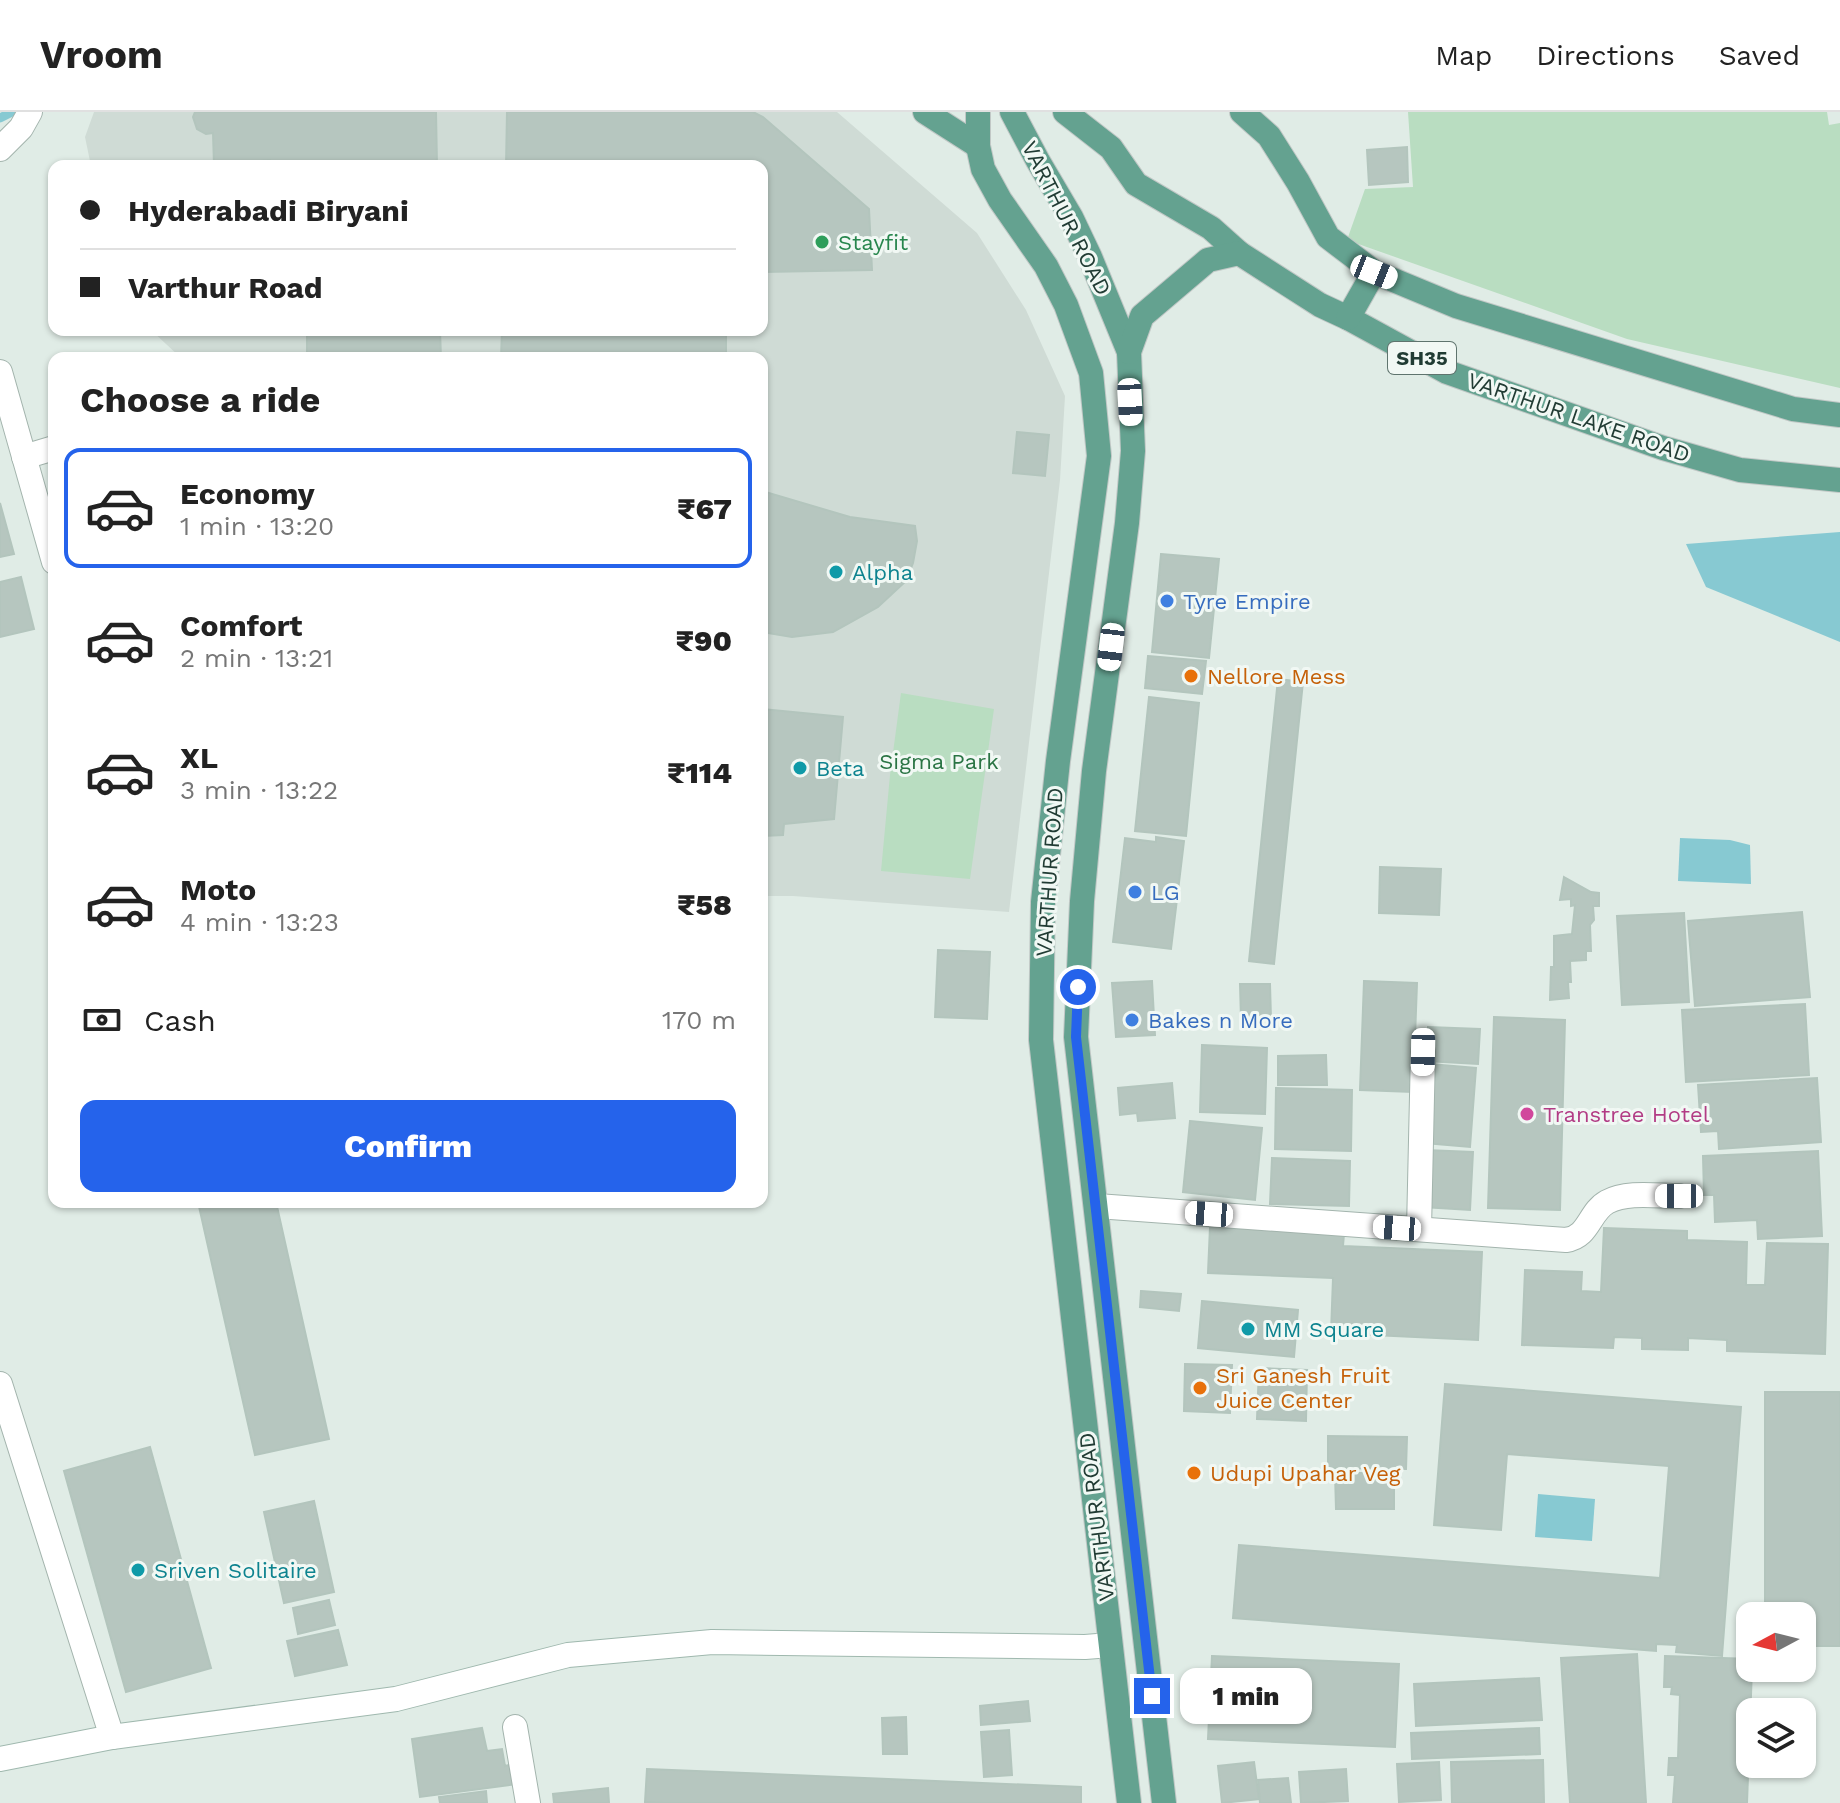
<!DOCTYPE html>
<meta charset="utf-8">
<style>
body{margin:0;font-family:"Work Sans",sans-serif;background:#f2f2f2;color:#222;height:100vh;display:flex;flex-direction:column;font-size:30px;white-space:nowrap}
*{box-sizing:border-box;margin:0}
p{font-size:26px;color:#767676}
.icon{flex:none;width:44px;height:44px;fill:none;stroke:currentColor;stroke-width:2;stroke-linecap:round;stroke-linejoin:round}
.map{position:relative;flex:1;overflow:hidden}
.drawer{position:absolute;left:48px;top:240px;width:720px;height:856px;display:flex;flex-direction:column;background:#fff;border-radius:16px;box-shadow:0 2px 6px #0004}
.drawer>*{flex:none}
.top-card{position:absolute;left:48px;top:48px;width:720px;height:176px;border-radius:16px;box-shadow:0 2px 6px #0004;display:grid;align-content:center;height:176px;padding:0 32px;background:#fff}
.needle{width:52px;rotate:263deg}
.buttons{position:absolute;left:1736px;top:1490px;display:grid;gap:16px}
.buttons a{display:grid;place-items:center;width:80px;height:80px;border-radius:16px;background:#fff;box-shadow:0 2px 6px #0004;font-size:40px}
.end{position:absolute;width:36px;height:36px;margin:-18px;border:10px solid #2563eb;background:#fff;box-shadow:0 0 0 4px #fff}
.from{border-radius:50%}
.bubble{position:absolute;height:56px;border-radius:16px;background:#fff;box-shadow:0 2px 6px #0004;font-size:26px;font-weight:800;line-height:56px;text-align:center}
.car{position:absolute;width:24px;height:48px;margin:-24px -12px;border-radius:10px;box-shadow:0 0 6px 2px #0007;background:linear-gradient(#fff 24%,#345 0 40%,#fff 0 76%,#345 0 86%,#fff 0)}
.top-card b{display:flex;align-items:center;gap:28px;height:76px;font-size:30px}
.top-card b+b{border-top:2px solid #e0e0e0}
.top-card i{width:20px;height:20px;background:#222}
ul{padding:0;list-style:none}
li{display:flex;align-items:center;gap:24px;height:120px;margin:0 16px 12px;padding:0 16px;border:4px solid transparent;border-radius:16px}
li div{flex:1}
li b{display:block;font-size:30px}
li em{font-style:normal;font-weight:800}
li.on{border-color:#2563eb}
li>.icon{width:72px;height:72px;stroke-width:1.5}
h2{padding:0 32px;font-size:36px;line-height:96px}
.pay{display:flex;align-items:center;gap:20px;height:88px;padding:0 32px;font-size:30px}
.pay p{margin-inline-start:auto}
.cta{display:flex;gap:16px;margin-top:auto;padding:16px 32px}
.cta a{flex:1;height:92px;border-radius:16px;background:#2563eb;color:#fff;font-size:32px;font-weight:800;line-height:92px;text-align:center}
header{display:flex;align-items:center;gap:48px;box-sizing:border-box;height:112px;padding:0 40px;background:#fff;border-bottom:2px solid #e0e0e0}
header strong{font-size:38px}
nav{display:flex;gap:44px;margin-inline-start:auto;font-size:28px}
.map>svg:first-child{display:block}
.built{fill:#cfdbd5}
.green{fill:#b9ddc1}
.water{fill:#87c9d2}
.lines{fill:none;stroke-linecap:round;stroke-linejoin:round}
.stream{stroke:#87c9d2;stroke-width:9}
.building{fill:#b6c6bf;stroke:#b3c5bd;stroke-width:2}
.street-casing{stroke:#a3b4ad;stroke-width:26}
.secondary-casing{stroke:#9fb8ae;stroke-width:26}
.primary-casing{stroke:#c1c8c6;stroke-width:26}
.street{stroke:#fff;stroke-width:24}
.secondary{stroke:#fff;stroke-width:24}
.primary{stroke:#64a290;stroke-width:24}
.route{stroke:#2563eb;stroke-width:10}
.leisure-dot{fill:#2e9e5b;stroke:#f1f8f4;stroke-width:3}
.culture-dot{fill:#0f9aa8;stroke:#f1f8f4;stroke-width:3}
.shop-dot{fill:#3f7fe0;stroke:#f1f8f4;stroke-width:3}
.food-dot{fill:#e8710a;stroke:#f1f8f4;stroke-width:3}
.hotel-dot{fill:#d1479c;stroke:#f1f8f4;stroke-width:3}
.labels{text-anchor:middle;stroke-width:6;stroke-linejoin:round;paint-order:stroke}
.shield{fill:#f1f8f4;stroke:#5f746e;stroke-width:2}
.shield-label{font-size:20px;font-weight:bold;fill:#213c34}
.street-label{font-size:22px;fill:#213c34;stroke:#f1f8f4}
.leisure-label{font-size:22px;fill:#27864d;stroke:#f1f8f4;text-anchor:start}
.culture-label{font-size:22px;fill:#0d838f;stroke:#f1f8f4;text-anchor:start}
.shop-label{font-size:22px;fill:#366cbe;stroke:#f1f8f4;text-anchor:start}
.food-label{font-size:22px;fill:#c56008;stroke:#f1f8f4;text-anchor:start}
.park-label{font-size:22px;fill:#2a7444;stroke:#f1f8f4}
.hotel-label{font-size:22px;fill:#b23c85;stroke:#f1f8f4;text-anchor:start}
</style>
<header>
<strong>Vroom</strong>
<nav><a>Map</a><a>Directions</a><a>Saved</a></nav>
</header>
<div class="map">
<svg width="1840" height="1691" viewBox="0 0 1840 1691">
<rect width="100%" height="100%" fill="#e0ece6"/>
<polygon class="built" points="94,0 837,0 977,121 1026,198 1065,284 1060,368 1009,800 793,784 762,784 762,246 181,246 151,218 762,218 762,54 91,54 85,25"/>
<g class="green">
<polygon points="1408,0 1827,0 1829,13 1840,11 1840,276 1627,227 1347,128 1365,77 1413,75"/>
<polygon points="901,581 994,597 970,767 881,759 890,663"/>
</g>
<g class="water">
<polygon points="1840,420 1840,530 1706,475 1686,432"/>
<polygon points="1680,726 1730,728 1750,733 1751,772 1678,769"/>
<polygon points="1538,1382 1595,1387 1592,1429 1535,1425"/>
</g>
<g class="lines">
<polyline class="stream" points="0,6 12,0"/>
</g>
<g class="building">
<polygon points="195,0 436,0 437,54 270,54 270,48 214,53 213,21 206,22 197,17 193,5"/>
<polygon points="507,0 753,0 763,5 869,97 872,158 762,160 762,54 506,54"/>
<polygon points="1407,35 1408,70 1369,73 1367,38"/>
<polygon points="307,218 440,218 441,246 307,246"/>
<polygon points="502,218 726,218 726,246 501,246"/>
<polygon points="1017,320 1049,323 1045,364 1013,361"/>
<polygon points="762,379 850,405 915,414 917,429 913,451 906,469 878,495 833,520 792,525 762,520"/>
<polygon points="0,391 14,442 0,445"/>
<polygon points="1161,442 1219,447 1209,546 1152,540"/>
<polygon points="21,465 34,517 0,525 0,470"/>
<polygon points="1148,544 1206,549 1202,582 1145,576"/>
<polygon points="1278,567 1303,570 1274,852 1249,849"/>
<polygon points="1149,585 1199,591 1186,724 1135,719"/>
<polygon points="762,597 843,605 834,707 784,712 783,723 762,724"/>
<polygon points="1156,725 1184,729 1171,837 1113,830 1125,726 1156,730"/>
<polygon points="1380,755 1441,757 1439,803 1379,801"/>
<polygon points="1564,765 1591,780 1599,781 1599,794 1593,794 1594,808 1590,813 1591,839 1586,839 1586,848 1570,849 1571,870 1568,870 1569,886 1550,888 1551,855 1554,855 1554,824 1572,822 1575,793 1571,794 1571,787 1560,788"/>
<polygon points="1802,800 1810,885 1695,894 1688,809"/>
<polygon points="1684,801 1689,890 1622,893 1617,804"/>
<polygon points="938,838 990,840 987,907 935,905"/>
<polygon points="1152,869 1155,923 1116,925 1112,871"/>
<polygon points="1364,869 1417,871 1413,980 1360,978"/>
<polygon points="1240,872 1270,872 1271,907 1241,907"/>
<polygon points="1805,892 1809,963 1686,970 1682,898"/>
<polygon points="1494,905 1565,908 1560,1098 1488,1096"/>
<polygon points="1428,915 1480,917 1478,952 1426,949"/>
<polygon points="1202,933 1267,936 1265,1002 1200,1000"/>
<polygon points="1326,943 1327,973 1278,973 1278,944"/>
<polygon points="1430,952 1476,956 1470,1035 1425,1031"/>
<polygon points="1817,966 1821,1030 1719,1037 1718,1019 1701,1020 1698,973"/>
<polygon points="1172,971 1175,1006 1138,1009 1137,1001 1120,1003 1118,976"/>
<polygon points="1276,976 1352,978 1351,1039 1275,1037"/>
<polygon points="1190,1009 1262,1016 1255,1088 1183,1080"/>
<polygon points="1425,1038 1473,1040 1470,1098 1423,1095"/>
<polygon points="1818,1039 1822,1124 1758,1127 1757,1108 1715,1110 1714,1083 1704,1083 1703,1044"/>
<polygon points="1272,1046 1350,1049 1349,1094 1270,1092"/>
<polygon points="198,1090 276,1090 329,1327 255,1343"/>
<polygon points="1210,1115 1344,1122 1343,1134 1482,1140 1478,1228 1331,1221 1333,1166 1208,1161"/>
<polygon points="1604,1116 1687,1119 1687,1128 1747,1130 1746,1173 1765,1173 1767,1131 1828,1132 1825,1242 1727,1239 1727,1228 1688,1226 1688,1238 1642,1237 1642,1226 1614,1225 1613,1236 1522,1233 1525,1158 1582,1160 1581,1179 1601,1180"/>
<polygon points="1141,1179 1181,1182 1179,1199 1140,1195"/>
<polygon points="1202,1189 1298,1198 1294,1245 1198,1236"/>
<polygon points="1185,1252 1232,1253 1230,1301 1184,1299"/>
<polygon points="1259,1256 1307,1258 1306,1309 1257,1307"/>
<polygon points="1445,1272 1741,1295 1722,1544 1676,1540 1677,1533 1656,1532 1656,1539 1233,1506 1239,1433 1660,1466 1669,1354 1507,1342 1501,1418 1434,1413"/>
<polygon points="1765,1280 1840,1280 1840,1534 1802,1534 1802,1504 1765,1504"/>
<polygon points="1328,1324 1407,1325 1406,1357 1328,1356"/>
<polygon points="150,1335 211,1556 126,1580 64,1359"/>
<polygon points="1335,1361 1394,1361 1394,1397 1336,1397"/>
<polygon points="314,1389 334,1480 284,1491 264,1400"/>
<polygon points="329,1488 335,1513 298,1522 293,1496"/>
<polygon points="338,1518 347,1553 295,1564 287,1529"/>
<polygon points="1637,1542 1646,1691 1570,1691 1561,1546"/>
<polygon points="1212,1544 1399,1552 1395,1635 1208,1627"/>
<polygon points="1665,1544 1750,1547 1750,1556 1752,1556 1747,1691 1673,1691 1675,1663 1668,1663 1669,1646 1678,1646 1680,1583 1671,1582 1672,1575 1664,1575"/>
<polygon points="1539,1566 1542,1608 1416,1614 1414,1572"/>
<polygon points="1028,1589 1030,1609 981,1613 980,1594"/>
<polygon points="906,1605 907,1642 883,1642 882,1606"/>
<polygon points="482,1616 487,1639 502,1637 505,1654 513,1652 517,1672 420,1685 412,1627"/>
<polygon points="1539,1616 1540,1642 1412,1647 1411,1621"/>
<polygon points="1009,1618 1012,1663 984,1665 981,1620"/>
<polygon points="1543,1648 1544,1691 1452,1691 1451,1650"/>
<polygon points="1254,1650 1259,1687 1222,1691 1218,1654"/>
<polygon points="1439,1650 1441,1688 1399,1690 1397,1652"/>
<polygon points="647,1657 1081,1675 1081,1691 663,1691 645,1690"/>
<polygon points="1346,1657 1348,1689 1301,1691 1299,1660"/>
<polygon points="1288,1666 1291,1691 1260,1691 1258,1668"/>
<polygon points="608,1676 609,1691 554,1691 553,1682"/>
<polygon points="486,1679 487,1691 440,1691 439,1685"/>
</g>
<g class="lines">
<g class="street-casing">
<g id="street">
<polyline points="0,37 21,16 30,0"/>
<polyline points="0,260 54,450"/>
<polyline points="24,345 54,336"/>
<path d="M1097,1094L1566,1128C1589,1125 1589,1100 1607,1090C1627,1079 1657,1084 1679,1084"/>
<polyline points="1419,1117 1423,940"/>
<polyline points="0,1272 112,1625"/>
<polyline points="515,1615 528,1691"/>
</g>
</g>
<g class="secondary-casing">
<polyline id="secondary" points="0,1647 112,1625 396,1587 568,1543 712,1530 1085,1535 1110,1533"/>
</g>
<g class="primary-casing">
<g id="primary">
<polyline points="925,0 978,34"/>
<polyline points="978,0 978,34 983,57 1000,88 1046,154 1066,193 1091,261 1099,344 1058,649 1043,790 1041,928 1129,1691"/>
<polyline points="1012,0 1038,49 1071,105 1090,145 1129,240 1133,339 1127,411 1094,659 1082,789 1076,925 1164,1691"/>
<polyline points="1065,0 1111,36 1136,72 1211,116 1239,141 1320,193 1348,206 1447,260 1663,336 1740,358 1840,368"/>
<polyline points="1242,0 1269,24 1298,70 1328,125 1374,160 1456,194 1793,297 1840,303"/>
<polyline points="1348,206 1374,160"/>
<polyline points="1129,240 1142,204 1208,148 1239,141"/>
</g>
</g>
<use href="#street" class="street"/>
<use href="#secondary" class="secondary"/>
<use href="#primary" class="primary"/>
</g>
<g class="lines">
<polyline class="route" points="1078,875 1076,925 1152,1584"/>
</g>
<circle class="leisure-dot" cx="822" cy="130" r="8"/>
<g class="culture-dot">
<circle cx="836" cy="460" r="8"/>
<circle cx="800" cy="656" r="8"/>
<circle cx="1248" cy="1217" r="8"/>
<circle cx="138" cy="1458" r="8"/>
</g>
<g class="shop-dot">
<circle cx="1167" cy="489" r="8"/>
<circle cx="1135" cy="780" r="8"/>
<circle cx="1132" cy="908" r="8"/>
</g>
<g class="food-dot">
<circle cx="1191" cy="564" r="8"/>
<circle cx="1200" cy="1276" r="8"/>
<circle cx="1194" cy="1361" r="8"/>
</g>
<circle class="hotel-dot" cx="1527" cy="1002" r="8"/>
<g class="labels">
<rect class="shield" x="1388" y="230" width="68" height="32" rx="6"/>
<g class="shield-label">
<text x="1422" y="253">SH35</text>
</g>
<g class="street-label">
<text transform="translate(1067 106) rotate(63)" y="8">VARTHUR ROAD</text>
<text transform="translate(1579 305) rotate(19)" y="8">VARTHUR LAKE ROAD</text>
<text transform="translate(1049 760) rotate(-86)" y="8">VARTHUR ROAD</text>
<text transform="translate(1096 1405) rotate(-97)" y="8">VARTHUR ROAD</text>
</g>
<g class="leisure-label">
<text x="838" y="138">Stayfit</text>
</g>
<g class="culture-label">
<text x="852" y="468">Alpha</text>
<text x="816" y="664">Beta</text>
<text x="1264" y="1225">MM Square</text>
<text x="154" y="1466">Sriven Solitaire</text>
</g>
<g class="shop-label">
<text x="1183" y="497">Tyre Empire</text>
<text x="1151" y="788">LG</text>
<text x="1148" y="916">Bakes n More</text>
</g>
<g class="food-label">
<text x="1207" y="572">Nellore Mess</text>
<text x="1216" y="1271">Sri Ganesh Fruit<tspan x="1216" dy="25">Juice Center</tspan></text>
<text x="1210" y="1369">Udupi Upahar Veg</text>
</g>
<g class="park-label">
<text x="939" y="657">Sigma Park</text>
</g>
<g class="hotel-label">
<text x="1543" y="1010">Transtree Hotel</text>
</g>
</g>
</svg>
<div class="buttons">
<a><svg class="needle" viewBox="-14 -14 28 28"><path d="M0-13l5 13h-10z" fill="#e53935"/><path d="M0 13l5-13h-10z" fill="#767676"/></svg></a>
<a><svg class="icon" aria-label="layers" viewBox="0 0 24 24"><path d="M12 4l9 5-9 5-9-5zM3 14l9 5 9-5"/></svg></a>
</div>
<i class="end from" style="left:1078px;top:875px"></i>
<i class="end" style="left:1152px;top:1584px"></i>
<div class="bubble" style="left:1180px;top:1556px;width:132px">1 min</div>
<i class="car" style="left:1374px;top:160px;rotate:112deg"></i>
<i class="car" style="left:1130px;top:290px;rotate:177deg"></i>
<i class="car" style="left:1111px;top:535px;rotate:187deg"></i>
<i class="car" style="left:1423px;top:940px;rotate:181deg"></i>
<i class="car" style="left:1679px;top:1084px;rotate:270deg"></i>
<i class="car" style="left:1209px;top:1102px;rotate:274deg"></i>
<i class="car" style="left:1397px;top:1116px;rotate:274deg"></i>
<div class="top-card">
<b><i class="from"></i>Hyderabadi Biryani</b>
<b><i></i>Varthur Road</b>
</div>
<section class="drawer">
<h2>Choose a ride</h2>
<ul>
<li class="on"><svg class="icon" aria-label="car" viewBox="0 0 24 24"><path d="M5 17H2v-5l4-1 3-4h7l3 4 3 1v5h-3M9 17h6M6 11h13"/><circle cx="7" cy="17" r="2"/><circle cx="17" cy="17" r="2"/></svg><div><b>Economy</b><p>1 min · 13:20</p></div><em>₹67</em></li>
<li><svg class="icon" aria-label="car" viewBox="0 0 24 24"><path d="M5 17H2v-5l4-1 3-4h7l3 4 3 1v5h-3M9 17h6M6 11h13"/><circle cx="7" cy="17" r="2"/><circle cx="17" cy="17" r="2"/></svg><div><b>Comfort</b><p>2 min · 13:21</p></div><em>₹90</em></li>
<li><svg class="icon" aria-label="car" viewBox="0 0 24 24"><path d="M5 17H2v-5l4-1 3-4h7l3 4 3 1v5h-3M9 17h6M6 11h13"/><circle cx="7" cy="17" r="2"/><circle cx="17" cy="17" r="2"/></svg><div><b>XL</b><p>3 min · 13:22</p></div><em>₹114</em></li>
<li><svg class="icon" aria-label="car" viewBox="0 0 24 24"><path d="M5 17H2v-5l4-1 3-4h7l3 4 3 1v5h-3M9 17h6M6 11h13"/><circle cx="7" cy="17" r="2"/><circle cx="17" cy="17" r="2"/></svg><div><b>Moto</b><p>4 min · 13:23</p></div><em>₹58</em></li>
</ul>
<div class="pay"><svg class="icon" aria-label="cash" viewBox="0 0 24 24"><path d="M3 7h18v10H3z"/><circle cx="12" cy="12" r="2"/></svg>Cash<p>170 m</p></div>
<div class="cta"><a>Confirm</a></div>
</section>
</div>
